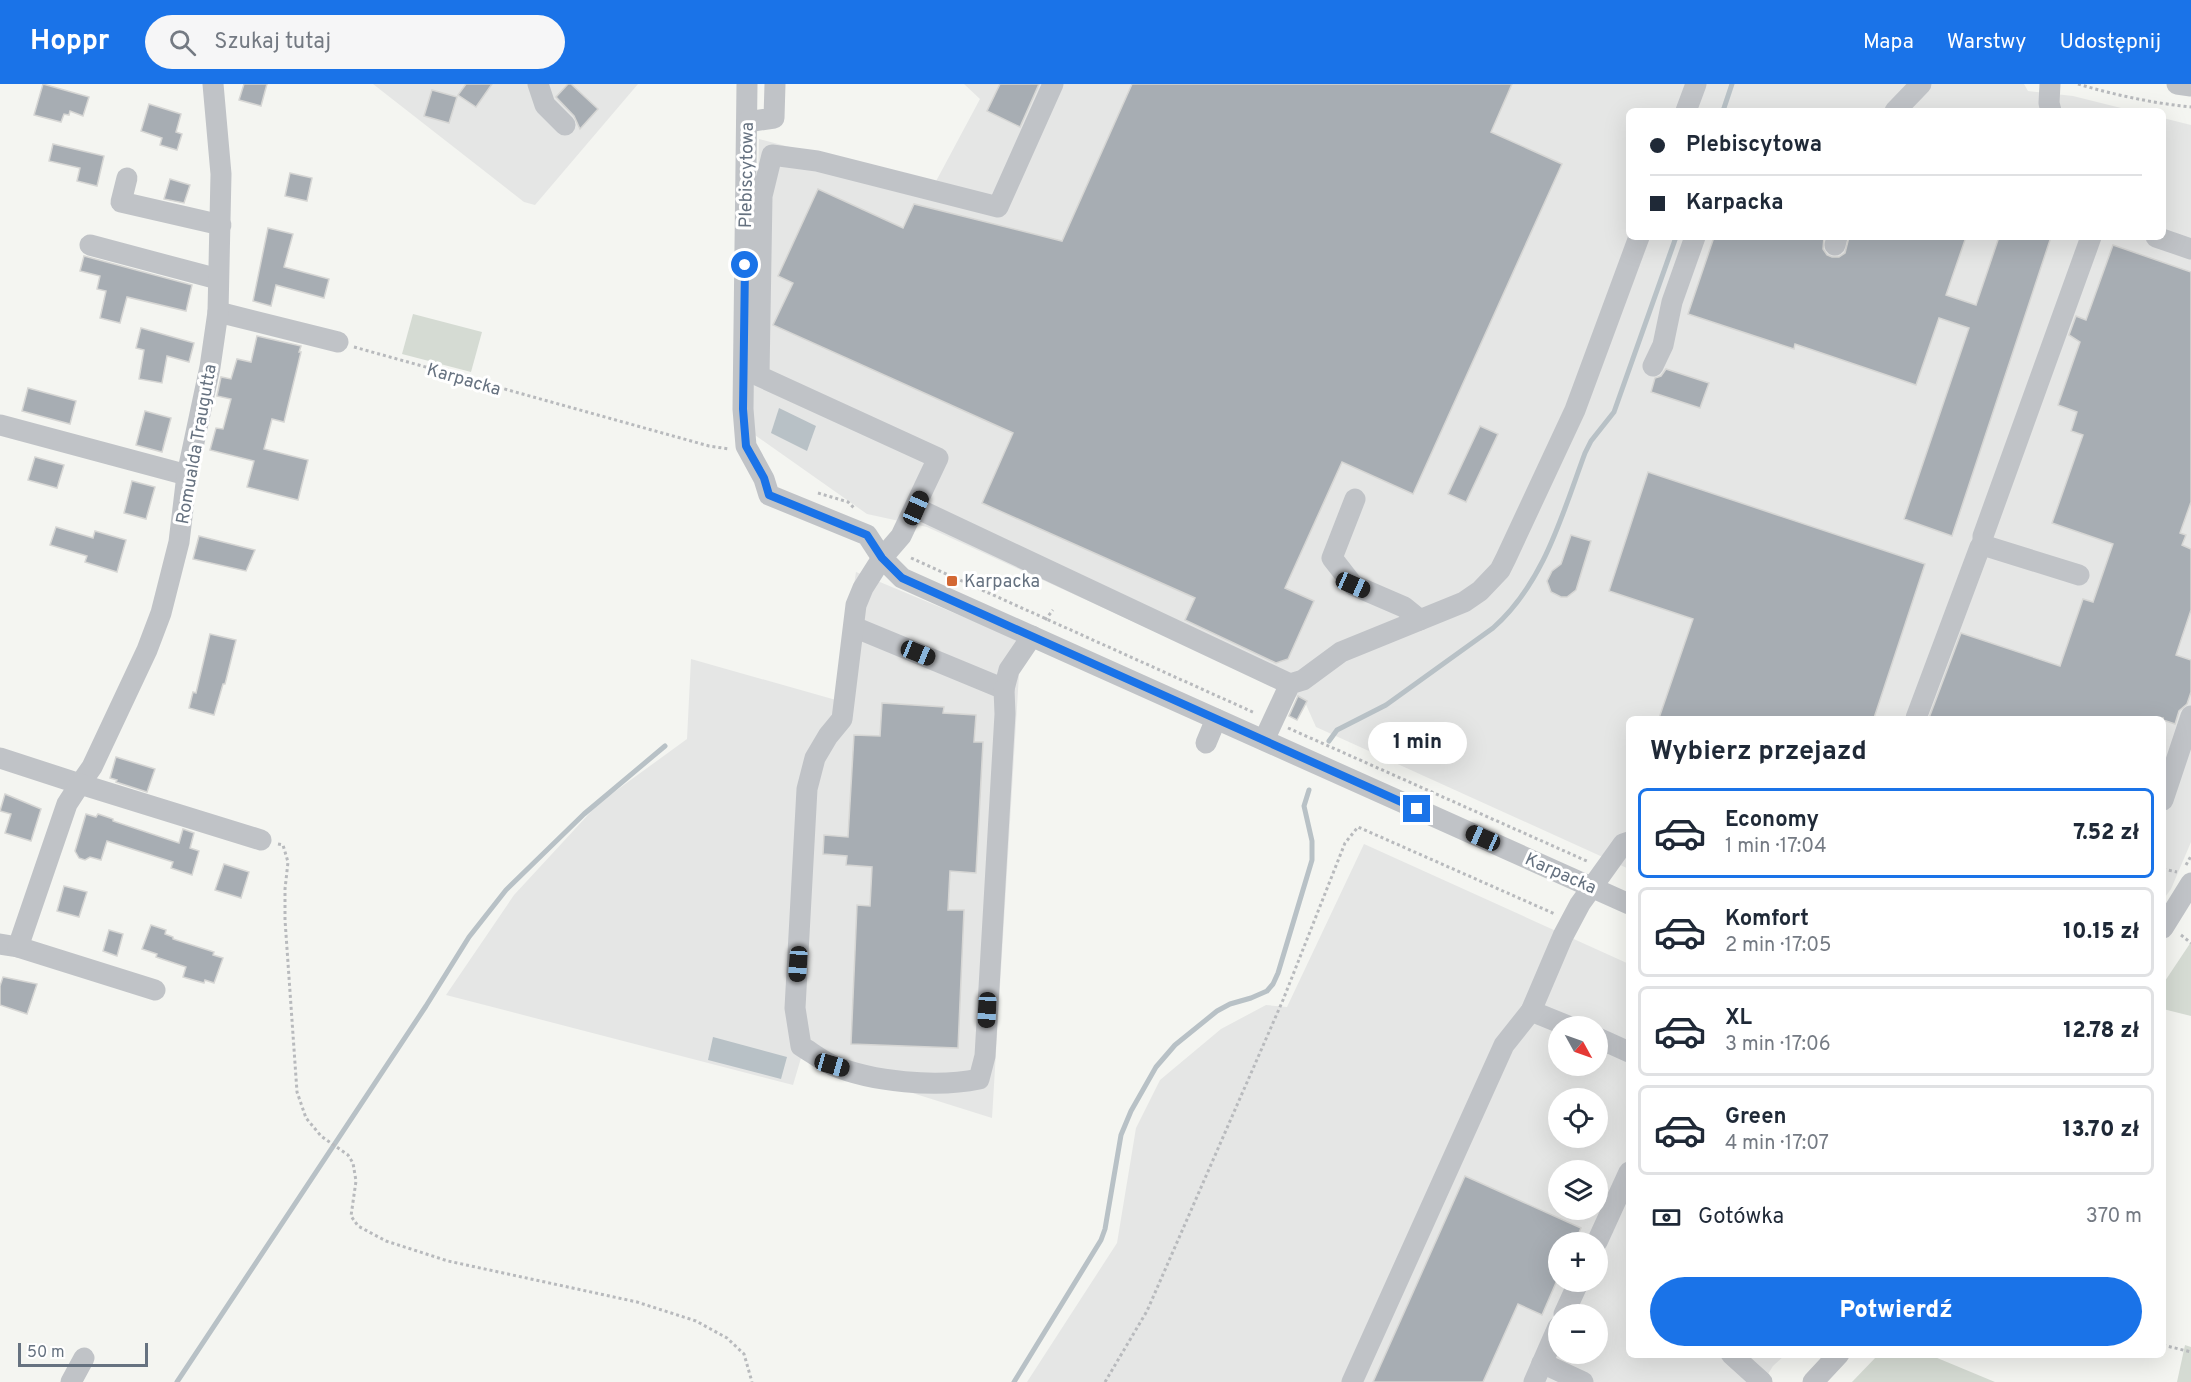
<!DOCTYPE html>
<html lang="pl">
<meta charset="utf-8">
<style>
body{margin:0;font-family:Overpass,sans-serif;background:#f6f6f7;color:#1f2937;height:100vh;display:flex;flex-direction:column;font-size:22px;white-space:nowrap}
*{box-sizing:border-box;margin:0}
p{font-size:20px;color:#747a83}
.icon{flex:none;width:33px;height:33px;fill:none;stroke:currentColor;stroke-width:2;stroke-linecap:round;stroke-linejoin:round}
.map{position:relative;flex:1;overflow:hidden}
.details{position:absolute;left:1626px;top:632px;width:540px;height:642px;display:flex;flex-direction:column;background:#fff;border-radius:9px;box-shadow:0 6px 24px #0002}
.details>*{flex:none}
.guide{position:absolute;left:1626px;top:24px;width:540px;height:132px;border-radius:9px;box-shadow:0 6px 24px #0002;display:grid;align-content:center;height:132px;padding:0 24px;background:#fff}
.needle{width:39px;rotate:130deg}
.controls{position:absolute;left:1548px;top:932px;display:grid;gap:12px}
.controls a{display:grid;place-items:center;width:60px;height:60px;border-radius:50%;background:#fff;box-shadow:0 6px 24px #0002;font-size:30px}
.scale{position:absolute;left:18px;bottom:15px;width:130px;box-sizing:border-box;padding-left:6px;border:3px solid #667280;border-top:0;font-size:16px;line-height:21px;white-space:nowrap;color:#667280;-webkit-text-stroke:4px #fff;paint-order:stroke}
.end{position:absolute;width:27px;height:27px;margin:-14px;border:8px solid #1a73e8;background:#fff;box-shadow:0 0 0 3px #fff}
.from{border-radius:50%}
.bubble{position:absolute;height:42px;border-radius:21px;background:#fff;box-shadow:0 6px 24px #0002;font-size:20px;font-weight:800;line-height:42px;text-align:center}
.car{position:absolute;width:18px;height:36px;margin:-18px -9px;border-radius:8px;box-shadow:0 0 4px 2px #0007;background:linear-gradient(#222 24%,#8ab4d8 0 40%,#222 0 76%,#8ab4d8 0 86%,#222 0)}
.guide b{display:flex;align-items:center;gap:21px;height:57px;font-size:22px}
.guide b+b{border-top:2px solid #e0e1e3}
.guide i{width:15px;height:15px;background:#1f2937}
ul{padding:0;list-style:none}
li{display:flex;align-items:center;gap:18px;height:90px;margin:0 12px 9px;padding:0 12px;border:3px solid #e0e1e3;border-radius:9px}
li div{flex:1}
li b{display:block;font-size:22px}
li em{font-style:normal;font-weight:800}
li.selected{border-color:#1a73e8}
li>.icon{width:54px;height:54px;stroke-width:1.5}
h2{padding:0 24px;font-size:27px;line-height:72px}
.pay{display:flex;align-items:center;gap:15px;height:66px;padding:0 24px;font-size:22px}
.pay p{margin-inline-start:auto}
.button{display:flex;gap:12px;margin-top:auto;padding:12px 24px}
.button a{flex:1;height:69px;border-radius:36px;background:#1a73e8;color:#fff;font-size:24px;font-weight:800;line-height:69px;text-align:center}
header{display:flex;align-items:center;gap:36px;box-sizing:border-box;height:84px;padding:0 30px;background:#1a73e8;color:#fff}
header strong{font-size:28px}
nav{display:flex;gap:33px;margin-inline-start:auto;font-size:21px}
.search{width:420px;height:54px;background:#f6f6f7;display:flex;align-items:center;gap:15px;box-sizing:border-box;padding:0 21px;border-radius:33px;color:#747a83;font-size:22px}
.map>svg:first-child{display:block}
.built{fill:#e5e6e5;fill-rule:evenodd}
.green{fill:#d5dbd3}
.water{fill:#b8c1c6}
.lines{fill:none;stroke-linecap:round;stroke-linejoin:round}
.stream{stroke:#b8c1c6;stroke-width:5}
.building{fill:#a7adb3;stroke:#d6d6d4;stroke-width:1.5}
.path{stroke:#b8babd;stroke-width:3;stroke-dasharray:3 3;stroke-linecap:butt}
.minor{stroke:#c0c3c7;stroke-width:21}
.route{stroke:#1a73e8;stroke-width:8}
.poi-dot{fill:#d36833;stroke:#fff;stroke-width:2}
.labels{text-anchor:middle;stroke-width:6;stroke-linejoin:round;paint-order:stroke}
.street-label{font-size:18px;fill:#667280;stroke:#fff}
.poi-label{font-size:18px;fill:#667280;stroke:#fff;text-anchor:start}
</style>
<header>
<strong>Hoppr</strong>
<div class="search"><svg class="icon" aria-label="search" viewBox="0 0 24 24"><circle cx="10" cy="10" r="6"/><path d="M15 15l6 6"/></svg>Szukaj tutaj</div>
<nav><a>Mapa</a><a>Warstwy</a><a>Udostępnij</a></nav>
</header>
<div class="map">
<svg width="2191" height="1298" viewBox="0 0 2191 1298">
<rect width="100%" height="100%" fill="#f4f5f1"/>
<g class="built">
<polygon points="373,0 638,0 535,121 524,118"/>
<polygon points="964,0 2024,0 2028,7 2073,12 2133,27 1629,27 1629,153 2163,153 2163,34 2191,41 2191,758 2171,805 2163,816 2163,634 1629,634 1629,785 1316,643 1304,616 927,443 867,430 752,349 759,55 934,101 980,15"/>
<polygon points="856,488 1021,557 992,1034 801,974 793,1001 446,911 514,811 599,719 687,655 691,575 836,616"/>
<path d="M1364,760L1629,880V1270L1785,1271L1773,1282L1763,1298H1027L1117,1159L1136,1044L1160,996L1221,945L1266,921L1287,923ZM1558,942H1598V981H1558ZM1558,1014H1598V1053H1558ZM1558,1086H1598V1125H1558ZM1558,1158H1598V1197H1558ZM1558,1230H1598V1269H1558Z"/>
</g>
<g class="green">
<polygon points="413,230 482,248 471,288 402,270"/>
<polygon points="2191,858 2191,932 2163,925 2163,900"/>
<polygon points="2185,1261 2191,1263 2191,1298 2177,1298"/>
<polygon points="1878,1271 1930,1271 1995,1298 1852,1298"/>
</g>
<g class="water">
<polygon points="779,324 816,342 807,367 771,349"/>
<polygon points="713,953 787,973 781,995 708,976"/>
</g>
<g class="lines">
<g class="stream">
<polyline points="1723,27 1732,0"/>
<path d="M1329,657L1337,646L1386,621L1493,544C1544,499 1562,431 1585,369L1591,357L1614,328L1676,153"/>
<polyline points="177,1298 426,922 469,853 506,806 584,730 665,662"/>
<polyline points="1014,1298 1101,1156 1105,1145 1121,1051 1131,1027 1156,983 1175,961 1217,927 1230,920 1251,914 1267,907 1273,900 1278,889 1312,776 1312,757 1304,722 1309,706"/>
</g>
</g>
<g class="building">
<polygon points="43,0 89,13 83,32 70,27 69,31 64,30 61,38 34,31"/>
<polygon points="244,0 267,0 261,22 239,16"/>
<polygon points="466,0 492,0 476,23 458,11"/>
<polygon points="568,0 571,0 598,25 580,45 574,32 556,13"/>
<polygon points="1000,0 1039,0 1020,43 987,27"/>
<polygon points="1132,0 1512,0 1491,48 1562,80 1413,410 1342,378 1285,504 1314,517 1288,575 1276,579 1185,536 1195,514 982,419 1013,349 773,241 793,199 778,192 818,105 903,144 914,120 1062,157"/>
<polygon points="432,6 457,13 449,39 424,32"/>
<polygon points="149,20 181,30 176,48 182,50 177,66 160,61 162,54 141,47"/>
<polygon points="53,60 104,72 97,102 77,97 80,84 49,77"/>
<polygon points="290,89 312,94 307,117 285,112"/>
<polygon points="170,95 190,101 184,119 164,115"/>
<polygon points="268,144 293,150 284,183 329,195 324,214 276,201 271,222 253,217"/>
<polygon points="1714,153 1824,153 1823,165 1827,171 1832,173 1839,173 1845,169 1849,153 1966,153 1946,211 1976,221 1999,153 2051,153 1952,452 1904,435 1969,244 1939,234 1916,301 1795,260 1794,265 1688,230"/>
<polygon points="2113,161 2191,188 2191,418 2180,449 2186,451 2182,461 2191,465 2191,526 2176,571 2191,576 2191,608 2187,620 2179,627 2175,640 2163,636 2163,634 1929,634 1961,549 2060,582 2083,515 2093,518 2113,460 2052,439 2083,351 2071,347 2077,328 2058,321 2080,258 2069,251 2076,232 2086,236"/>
<polygon points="84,172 192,201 186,227 127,213 120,239 100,234 106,207 97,205 100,192 80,187"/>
<polygon points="141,244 194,259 189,278 167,272 162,299 139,295 144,266 136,264"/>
<polygon points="257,252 301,262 299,268 301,268 284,338 272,335 264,365 308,376 298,416 247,403 254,377 210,366 216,344 223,345 231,315 217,312 221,293 231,295 237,275 251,278"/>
<polygon points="1666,285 1709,299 1700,324 1651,308 1655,294 1661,292"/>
<polygon points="28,304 76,317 70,340 22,327"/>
<polygon points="145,327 171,334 162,368 136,361"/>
<polygon points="1480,342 1498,350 1466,418 1448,410"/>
<polygon points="35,373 64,381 57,404 28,396"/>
<polygon points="1648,388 1925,480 1874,634 1659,634 1693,535 1609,507"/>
<polygon points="132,397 155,403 146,435 124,429"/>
<polygon points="56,443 93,454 95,447 126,456 117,488 85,478 87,472 50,461"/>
<polygon points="1571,451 1591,457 1576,506 1567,513 1561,513 1551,508 1547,497 1552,487 1561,480"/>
<polygon points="199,452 255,466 246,487 193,475"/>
<polygon points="210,550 236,556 225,600 223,600 214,631 189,624 193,608 196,609"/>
<polygon points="1298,612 1307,617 1297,636 1289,632"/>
<polygon points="882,619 944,623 943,629 976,631 974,658 983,658 976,789 950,787 948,826 964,826 958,964 851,960 857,821 870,822 872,783 846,781 847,772 823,770 824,751 848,753 854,651 880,652"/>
<polygon points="116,673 155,685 147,708 116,698 117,696 110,694"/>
<polygon points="5,710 41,725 31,757 5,749 11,730 0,727"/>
<polygon points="86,730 96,733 98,730 113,735 113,737 179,759 183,745 194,749 190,764 199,767 192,791 171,784 173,778 107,757 101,776 90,773 85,776 79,774 75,767"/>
<polygon points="224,780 249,788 241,814 215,806"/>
<polygon points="64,802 87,808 79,833 57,827"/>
<polygon points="151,841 166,846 165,850 173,853 173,855 214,868 213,871 223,874 214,899 205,896 204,899 183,893 186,883 156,873 157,870 142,865"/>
<polygon points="109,846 123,850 117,872 103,867"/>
<polygon points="3,893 37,900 27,930 0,921 0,902"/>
<polygon points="1465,1092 1581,1144 1575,1158 1558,1158 1558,1194 1542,1231 1518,1220 1483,1298 1373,1298"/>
</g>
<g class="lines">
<g class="path">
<path d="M2078,0C2115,11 2152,19 2191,23"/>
<polyline points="354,263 709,362 729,365"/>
<polyline points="818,409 848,418 855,425"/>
<polyline points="911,474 1255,629"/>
<polyline points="1045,536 1053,526"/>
<polyline points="1288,644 1589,778"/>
<polyline points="278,760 283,761 288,778 285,805 285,836 297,1008 306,1034 321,1052 348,1071 353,1079 356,1097 351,1132 358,1142 386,1157 448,1177 637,1218 696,1237 727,1254 744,1270 752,1298"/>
<polyline points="2186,781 2191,772"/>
<polyline points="2163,785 2177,788"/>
<polyline points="2181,851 2191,859"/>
<polyline points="2163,1261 2191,1268"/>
<polyline points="1105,1298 1147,1227 1283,916 1345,759 1358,743 1555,830"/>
</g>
<g class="minor">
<polyline points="538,0 545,21 565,41"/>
<polyline points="747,0 743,325 746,362 764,395 769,411 867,451 882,474 902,494 1629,820"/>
<polyline points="2050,0 2049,19 2051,27"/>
<polyline points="2177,0 2191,2"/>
<polyline points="1686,27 1696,0"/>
<polyline points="1895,27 1921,0"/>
<polyline points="747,38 774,34 775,0"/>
<polyline points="127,94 121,118 221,141"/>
<polyline points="2156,153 2191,165"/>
<polyline points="90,161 218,195"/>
<polyline points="1835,161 1837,153"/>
<polyline points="218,228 338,258"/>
<polyline points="1653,282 1663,261 1672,218 1695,153"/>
<polyline points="0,341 187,391"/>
<polyline points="1355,415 1332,474 1353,501 1404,523 1420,536"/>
<polyline points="916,424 1290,600"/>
<polyline points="2079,491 1989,463 1983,459 1983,452 2091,153"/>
<polyline points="854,543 1004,605 1009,586 1032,552"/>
<path d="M1004,605L1005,630L985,972L979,995C937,1004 872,998 832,981C821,976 811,968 801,962L795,924L807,705L815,674L828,652L842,635L856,521L863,504L882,474L901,452L938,374L759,292L762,112L772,71L817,77L998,123L1053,0"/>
<polyline points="1916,634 1980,463 1983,459"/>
<polyline points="1264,656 1290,600 1303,596 1341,568 1464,518 1480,507 1500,486 1506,474 1575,326 1639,153"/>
<polyline points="1206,659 1216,635"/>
<polyline points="0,674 80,700 92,683 147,566 161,529 179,458 187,391 210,283 218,228 221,90 213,0"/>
<polyline points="2163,716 2191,632"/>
<polyline points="2163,844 2191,799"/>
<polyline points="0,860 18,863"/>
<polyline points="155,906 18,863 67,720 80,700 261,756"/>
<polyline points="1531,927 1568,942"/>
<polyline points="1598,954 1629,968"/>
<polyline points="1597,1158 1629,1088"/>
<polyline points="1564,1230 1579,1197"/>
<polyline points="1731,1270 1762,1298"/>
<polyline points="1542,1279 1583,1298"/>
<polyline points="71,1298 84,1274"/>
<polyline points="1352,1298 1504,961 1531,927 1563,852 1580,820 1623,760 1629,758"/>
<polyline points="1534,1298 1558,1243"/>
<polyline points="1813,1298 1839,1270"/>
</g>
</g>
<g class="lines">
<polyline class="route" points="745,181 743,325 746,362 764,394 769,411 867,451 882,474 902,494 1417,725"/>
</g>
<rect class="poi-dot" x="946" y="491" width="12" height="12" rx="3"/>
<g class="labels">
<g class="street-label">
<text transform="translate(746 91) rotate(-89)" y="6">Plebiscytowa</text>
<text transform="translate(464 295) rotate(16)" y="6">Karpacka</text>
<text transform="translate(196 360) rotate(-80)" y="6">Romualda Traugutta</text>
<text transform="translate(1561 789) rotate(24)" y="6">Karpacka</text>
</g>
<g class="poi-label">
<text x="964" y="503">Karpacka</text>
</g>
</g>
</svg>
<div class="controls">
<a><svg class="needle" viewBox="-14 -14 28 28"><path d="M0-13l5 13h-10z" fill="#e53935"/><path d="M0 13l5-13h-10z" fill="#747a83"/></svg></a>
<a><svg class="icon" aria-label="locate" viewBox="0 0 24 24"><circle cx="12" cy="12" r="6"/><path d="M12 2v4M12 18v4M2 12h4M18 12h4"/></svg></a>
<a><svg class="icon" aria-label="layers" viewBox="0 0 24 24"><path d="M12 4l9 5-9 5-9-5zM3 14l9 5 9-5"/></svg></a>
<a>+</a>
<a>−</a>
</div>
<div class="scale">50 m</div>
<i class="end from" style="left:745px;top:181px"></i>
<i class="end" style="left:1417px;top:725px"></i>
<div class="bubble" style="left:1368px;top:638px;width:99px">1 min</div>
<i class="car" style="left:916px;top:424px;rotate:24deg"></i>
<i class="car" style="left:1353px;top:501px;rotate:114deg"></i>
<i class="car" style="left:918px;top:569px;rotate:112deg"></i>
<i class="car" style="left:1483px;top:754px;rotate:294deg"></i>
<i class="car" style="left:798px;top:880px;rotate:184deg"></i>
<i class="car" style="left:987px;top:926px;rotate:183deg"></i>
<i class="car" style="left:832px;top:981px;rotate:106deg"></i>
<div class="guide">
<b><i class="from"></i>Plebiscytowa</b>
<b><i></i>Karpacka</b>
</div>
<section class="details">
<h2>Wybierz przejazd</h2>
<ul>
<li class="selected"><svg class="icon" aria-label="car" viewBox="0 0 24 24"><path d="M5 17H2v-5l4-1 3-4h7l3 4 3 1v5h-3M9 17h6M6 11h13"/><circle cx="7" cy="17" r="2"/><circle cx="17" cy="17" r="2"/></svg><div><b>Economy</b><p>1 min · 17:04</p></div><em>7.52 zł</em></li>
<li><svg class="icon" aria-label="car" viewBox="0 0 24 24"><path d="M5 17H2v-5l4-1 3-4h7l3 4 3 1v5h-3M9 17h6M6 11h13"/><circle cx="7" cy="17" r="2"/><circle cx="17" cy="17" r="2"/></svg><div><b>Komfort</b><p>2 min · 17:05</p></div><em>10.15 zł</em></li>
<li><svg class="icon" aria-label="car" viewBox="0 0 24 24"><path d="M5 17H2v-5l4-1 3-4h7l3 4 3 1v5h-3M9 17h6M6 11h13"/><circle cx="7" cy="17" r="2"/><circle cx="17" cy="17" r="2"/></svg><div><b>XL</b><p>3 min · 17:06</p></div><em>12.78 zł</em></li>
<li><svg class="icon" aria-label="car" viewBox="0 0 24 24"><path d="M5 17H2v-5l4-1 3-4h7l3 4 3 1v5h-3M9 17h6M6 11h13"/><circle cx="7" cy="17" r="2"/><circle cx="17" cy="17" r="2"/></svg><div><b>Green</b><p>4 min · 17:07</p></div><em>13.70 zł</em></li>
</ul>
<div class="pay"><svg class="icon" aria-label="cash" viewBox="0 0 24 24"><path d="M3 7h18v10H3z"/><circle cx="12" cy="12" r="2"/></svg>Gotówka<p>370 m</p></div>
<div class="button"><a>Potwierdź</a></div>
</section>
</div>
